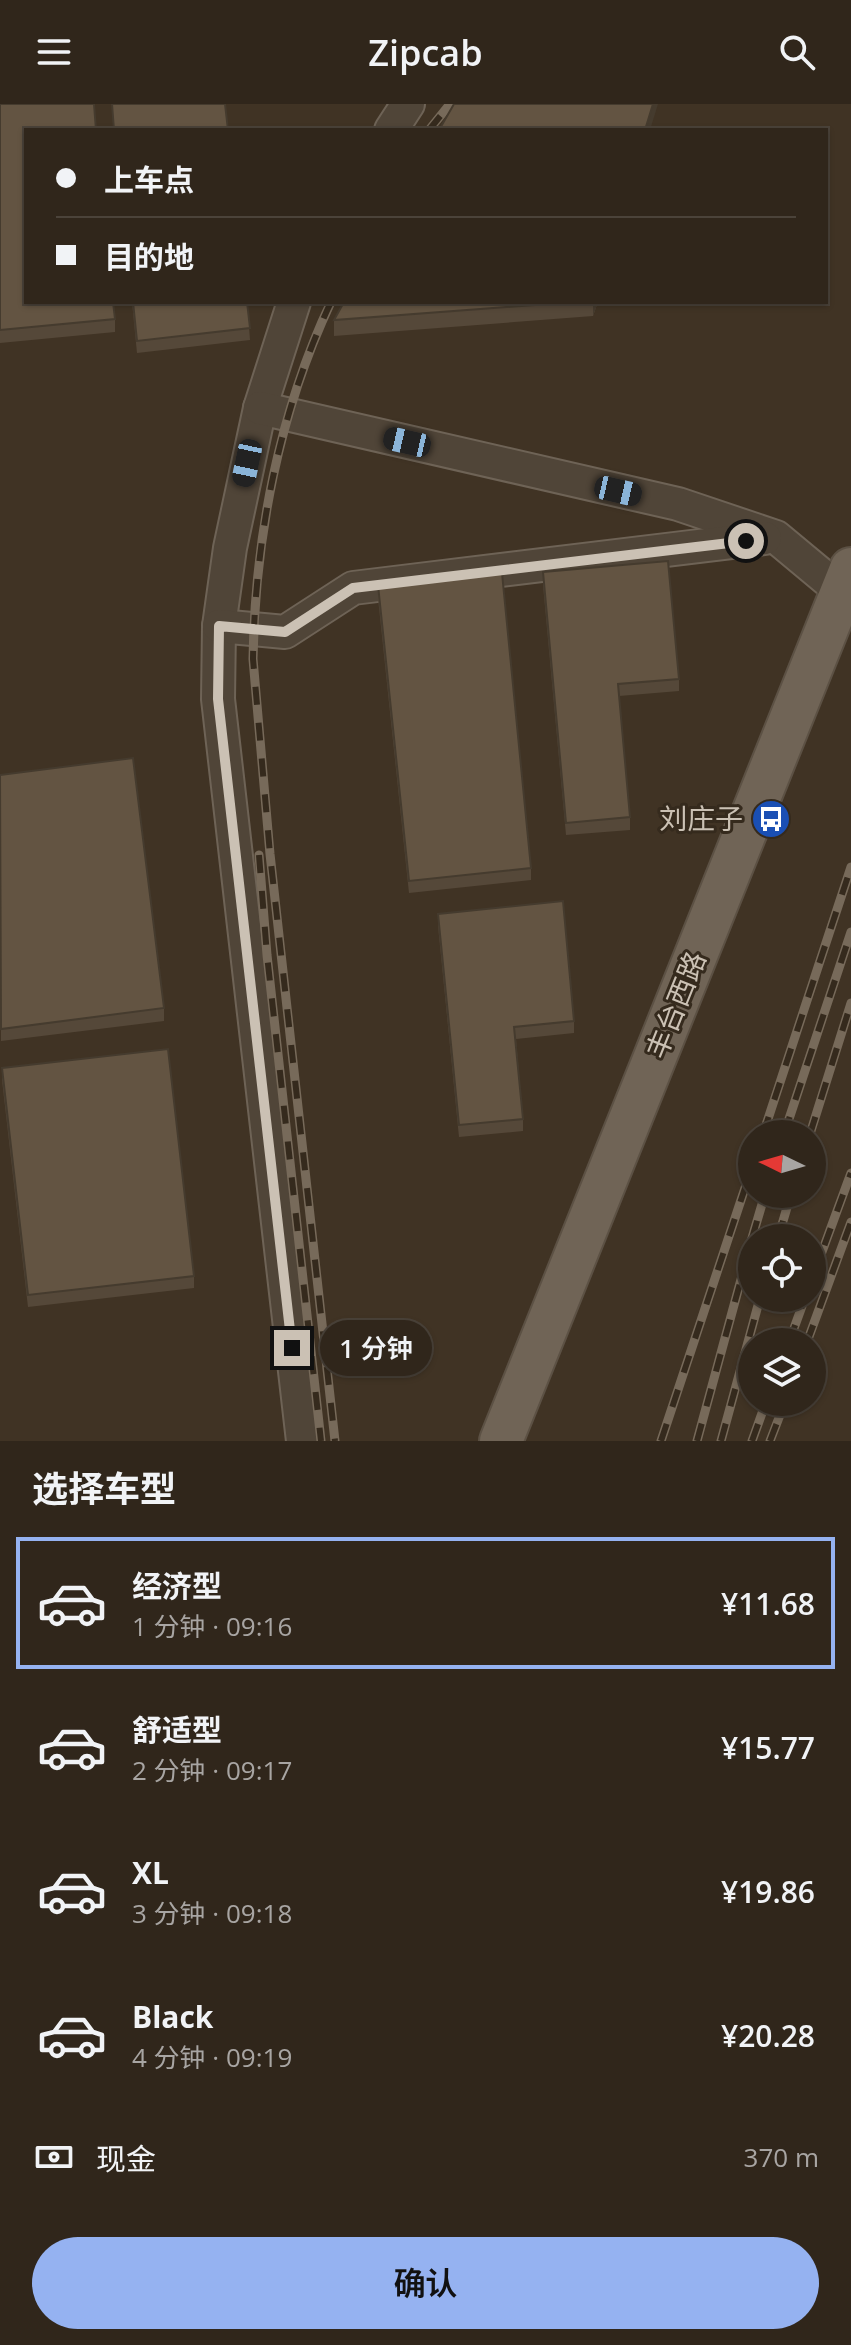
<!DOCTYPE html>
<html lang="zh">
<meta charset="utf-8">
<style>
body{margin:0;font-family:"Open Sans","Noto Sans SC",sans-serif;background:#3c3228;color:#f1f3f6;height:100vh;display:flex;flex-direction:column;font-size:30px;white-space:nowrap}
*{box-sizing:border-box;margin:0}
p{font-size:26px;color:#a8a5a3}
.icon{flex:none;width:44px;height:44px;fill:none;stroke:currentColor;stroke-width:2;stroke-linecap:round;stroke-linejoin:round}
.map{position:relative;height:1337px;overflow:hidden}
.details{display:flex;flex-direction:column;background:#30261b;flex:1}
.details>*{flex:none}
.top-card{position:absolute;left:24px;top:24px;width:804px;height:176px;border-radius:0px;box-shadow:0 2px 6px #0004,0 0 0 2px #4b433a;display:grid;align-content:center;height:176px;padding:0 32px;background:#30261b}
.needle{width:52px;rotate:275deg}
.fabs{position:absolute;left:738px;top:1016px;display:grid;gap:16px}
.fabs a{display:grid;place-items:center;width:88px;height:88px;border-radius:50%;background:#30261b;box-shadow:0 2px 6px #0004,0 0 0 2px #4b433a;font-size:40px}
.end{position:absolute;width:36px;height:36px;margin:-18px;border:10px solid #cbc1b4;background:#111;box-shadow:0 0 0 4px #111}
.from{border-radius:50%}
.bubble{position:absolute;height:56px;border-radius:28px;background:#30261b;box-shadow:0 2px 6px #0004,0 0 0 2px #4b433a;font-size:26px;font-weight:600;line-height:56px;text-align:center}
.car{position:absolute;width:24px;height:48px;margin:-24px -12px;border-radius:10px;box-shadow:0 0 6px 2px #0007;background:linear-gradient(#222 24%,#8ab4d8 0 40%,#222 0 76%,#8ab4d8 0 86%,#222 0)}
.top-card b{display:flex;align-items:center;gap:28px;height:76px;font-size:30px}
.top-card b+b{border-top:2px solid #4b433a}
.top-card i{width:20px;height:20px;background:#f1f3f6}
ul{padding:0;list-style:none}
li{display:flex;align-items:center;gap:24px;height:132px;margin:0 16px 12px;padding:0 16px;border:4px solid transparent;border-radius:0px}
li div{flex:1}
li b{display:block;font-size:30px}
li em{font-style:normal;font-weight:600}
li.on{border-color:#95b2f1}
li>.icon{width:72px;height:72px;stroke-width:1.5}
h2{padding:0 32px;font-size:36px;line-height:96px}
.pay{display:flex;align-items:center;gap:20px;height:88px;padding:0 32px;font-size:30px}
.pay p{margin-inline-start:auto}
.cta{display:flex;gap:16px;margin-top:auto;padding:16px 32px}
.cta a{flex:1;height:92px;border-radius:48px;background:#95b2f1;color:#111;font-size:32px;font-weight:600;line-height:92px;text-align:center}
header{display:flex;justify-content:space-between;align-items:center;height:104px;padding:0 32px;background:#30261b;font-size:36px;font-weight:600}
.map>svg:first-child{display:block}
.lines{fill:none;stroke-linecap:round;stroke-linejoin:round}
.minor-casing{stroke:#6e6356;stroke-width:36}
.major-casing{stroke:#5c5144;stroke-width:46}
.minor{stroke:#504538;stroke-width:32}
.major{stroke:#706456;stroke-width:42}
.rail-casing{stroke:#776a5a;stroke-width:9}
.rail{stroke:#352a1d;stroke-width:6;stroke-dasharray:18;stroke-linecap:butt}
.wall{fill:#554839}
.shaded-wall{fill:#453b2e}
.building{fill:#635442;stroke:#453b2e;stroke-width:2}
.route{stroke:#cbc1b4;stroke-width:10}
.labels{text-anchor:middle;stroke-width:6;stroke-linejoin:round;paint-order:stroke}
.poi-label{font-size:28px;fill:#cbc1b4;stroke:#352a1d;text-anchor:end}
.street-label{font-size:28px;fill:#cbc1b4;stroke:#352a1d}
</style>
<header><svg class="icon" aria-label="menu" viewBox="0 0 24 24"><path d="M4 6h16M4 12h16M4 18h16"/></svg>Zipcab<svg class="icon" aria-label="search" viewBox="0 0 24 24"><circle cx="10" cy="10" r="6"/><path d="M15 15l6 6"/></svg></header>
<div class="map">
<svg width="851" height="1337" viewBox="0 0 851 1337">
<rect width="100%" height="100%" fill="#403324"/>
<g class="lines">
<g class="minor-casing">
<g id="minor">
<polyline points="391,26 408,0"/>
<polyline points="294,198 260,304 230,444 219,522 218,595 303,1337"/>
<polyline points="260,304 678,400 776,433 842,488 851,492"/>
<polyline points="219,522 285,528 353,484 765,434"/>
</g>
</g>
<g class="major-casing">
<polyline id="major" points="501,1337 851,465"/>
</g>
<use href="#minor" class="minor"/>
<use href="#major" class="major"/>
<g class="rail-casing">
<g id="rail">
<polyline points="429,26 450,0"/>
<path d="M331,198C279,308 255,433 253,555L270,750L335,1337"/>
<polyline points="259,751 267,851 321,1337"/>
<polyline points="763,1030 851,763"/>
<polyline points="784,1030 851,828"/>
<polyline points="810,1030 851,899"/>
<polyline points="752,1134 765,1090"/>
<polyline points="778,1134 791,1090"/>
<polyline points="812,1175 851,1069"/>
<polyline points="789,1238 805,1194"/>
<polyline points="807,1238 851,1118"/>
<polyline points="661,1337 752,1063"/>
<polyline points="697,1337 752,1135"/>
<polyline points="721,1337 760,1194"/>
<polyline points="752,1337 766,1298"/>
<polyline points="770,1337 785,1298"/>
</g>
</g>
<use href="#rail" class="rail"/>
</g>
<g class="wall">
<polygon points="0,0 115,215 115,228 0,239"/>
<polygon points="132,198 247,198 250,236 137,249"/>
<polygon points="344,198 598,198 593,212 334,232 334,216"/>
<polygon points="543,468 679,575 679,587 619,592 630,713 630,726 566,731 543,481"/>
<polygon points="378,481 531,764 531,776 409,789 378,494"/>
<polygon points="0,671 164,904 164,917 1,937"/>
<polygon points="438,810 574,917 574,929 516,935 523,1015 523,1027 459,1033 438,822"/>
<polygon points="2,964 194,1172 194,1184 28,1203 2,976"/>
</g>
<g class="shaded-wall">
<polygon points="653,0 658,0 650,26 645,26"/>
<polygon points="593,198 598,198 593,212"/>
</g>
<g class="building">
<polygon points="0,0 94,0 96,26 26,26 26,198 113,198 115,215 0,226"/>
<polygon points="112,0 225,0 228,26 114,26"/>
<polygon points="454,0 653,0 645,26 439,26"/>
<polygon points="133,198 247,198 250,224 137,237"/>
<polygon points="344,198 575,198 334,216"/>
<polygon points="668,457 679,575 618,580 630,713 566,719 543,468"/>
<polygon points="502,469 531,764 409,777 378,481"/>
<polygon points="133,654 164,904 1,925 0,671"/>
<polygon points="563,797 574,917 514,923 523,1015 459,1021 438,810"/>
<polygon points="168,945 194,1172 28,1191 2,964"/>
</g>
<g class="lines">
<polyline class="route" points="292,1244 218,595 219,522 285,528 353,484 746,437"/>
</g>
<defs>
<g id="bus-disc" transform="scale(2)"><circle r="9.5" fill="#1a4fb4" stroke="#352a1d"/><path d="M-5-6H5V4H4V6H2V4H-2V6H-4V4H-5ZM-3.5-4V0h7V-4ZM-3.5 1.2v1.5H-2V1.2ZM2 1.2v1.5H3.5V1.2Z" fill="#fff"/></g>
</defs>
<g fill-rule="evenodd">
<use href="#bus-disc" x="771" y="715"/>
</g>
<g class="labels">
<g class="poi-label">
<text x="743" y="725">刘庄子</text>
</g>
<g class="street-label">
<text transform="translate(676 901) rotate(-68)" y="10">丰台西路</text>
</g>
</g>
</svg>
<div class="fabs">
<a><svg class="needle" viewBox="-14 -14 28 28"><path d="M0-13l5 13h-10z" fill="#e53935"/><path d="M0 13l5-13h-10z" fill="#a8a5a3"/></svg></a>
<a><svg class="icon" aria-label="locate" viewBox="0 0 24 24"><circle cx="12" cy="12" r="6"/><path d="M12 2v4M12 18v4M2 12h4M18 12h4"/></svg></a>
<a><svg class="icon" aria-label="layers" viewBox="0 0 24 24"><path d="M12 4l9 5-9 5-9-5zM3 14l9 5 9-5"/></svg></a>
</div>
<i class="end from" style="left:746px;top:437px"></i>
<i class="end" style="left:292px;top:1244px"></i>
<div class="bubble" style="left:320px;top:1216px;width:112px">1 分钟</div>
<i class="car" style="left:407px;top:338px;rotate:283deg"></i>
<i class="car" style="left:247px;top:359px;rotate:192deg"></i>
<i class="car" style="left:618px;top:387px;rotate:103deg"></i>
<div class="top-card">
<b><i class="from"></i>上车点</b>
<b><i></i>目的地</b>
</div>
</div>
<section class="details">
<h2>选择车型</h2>
<ul>
<li class="on"><svg class="icon" aria-label="car" viewBox="0 0 24 24"><path d="M5 17H2v-5l4-1 3-4h7l3 4 3 1v5h-3M9 17h6M6 11h13"/><circle cx="7" cy="17" r="2"/><circle cx="17" cy="17" r="2"/></svg><div><b>经济型</b><p>1 分钟 · 09:16</p></div><em>¥11.68</em></li>
<li><svg class="icon" aria-label="car" viewBox="0 0 24 24"><path d="M5 17H2v-5l4-1 3-4h7l3 4 3 1v5h-3M9 17h6M6 11h13"/><circle cx="7" cy="17" r="2"/><circle cx="17" cy="17" r="2"/></svg><div><b>舒适型</b><p>2 分钟 · 09:17</p></div><em>¥15.77</em></li>
<li><svg class="icon" aria-label="car" viewBox="0 0 24 24"><path d="M5 17H2v-5l4-1 3-4h7l3 4 3 1v5h-3M9 17h6M6 11h13"/><circle cx="7" cy="17" r="2"/><circle cx="17" cy="17" r="2"/></svg><div><b>XL</b><p>3 分钟 · 09:18</p></div><em>¥19.86</em></li>
<li><svg class="icon" aria-label="car" viewBox="0 0 24 24"><path d="M5 17H2v-5l4-1 3-4h7l3 4 3 1v5h-3M9 17h6M6 11h13"/><circle cx="7" cy="17" r="2"/><circle cx="17" cy="17" r="2"/></svg><div><b>Black</b><p>4 分钟 · 09:19</p></div><em>¥20.28</em></li>
</ul>
<div class="pay"><svg class="icon" aria-label="cash" viewBox="0 0 24 24"><path d="M3 7h18v10H3z"/><circle cx="12" cy="12" r="2"/></svg>现金<p>370 m</p></div>
<div class="cta"><a>确认</a></div>
</section>
